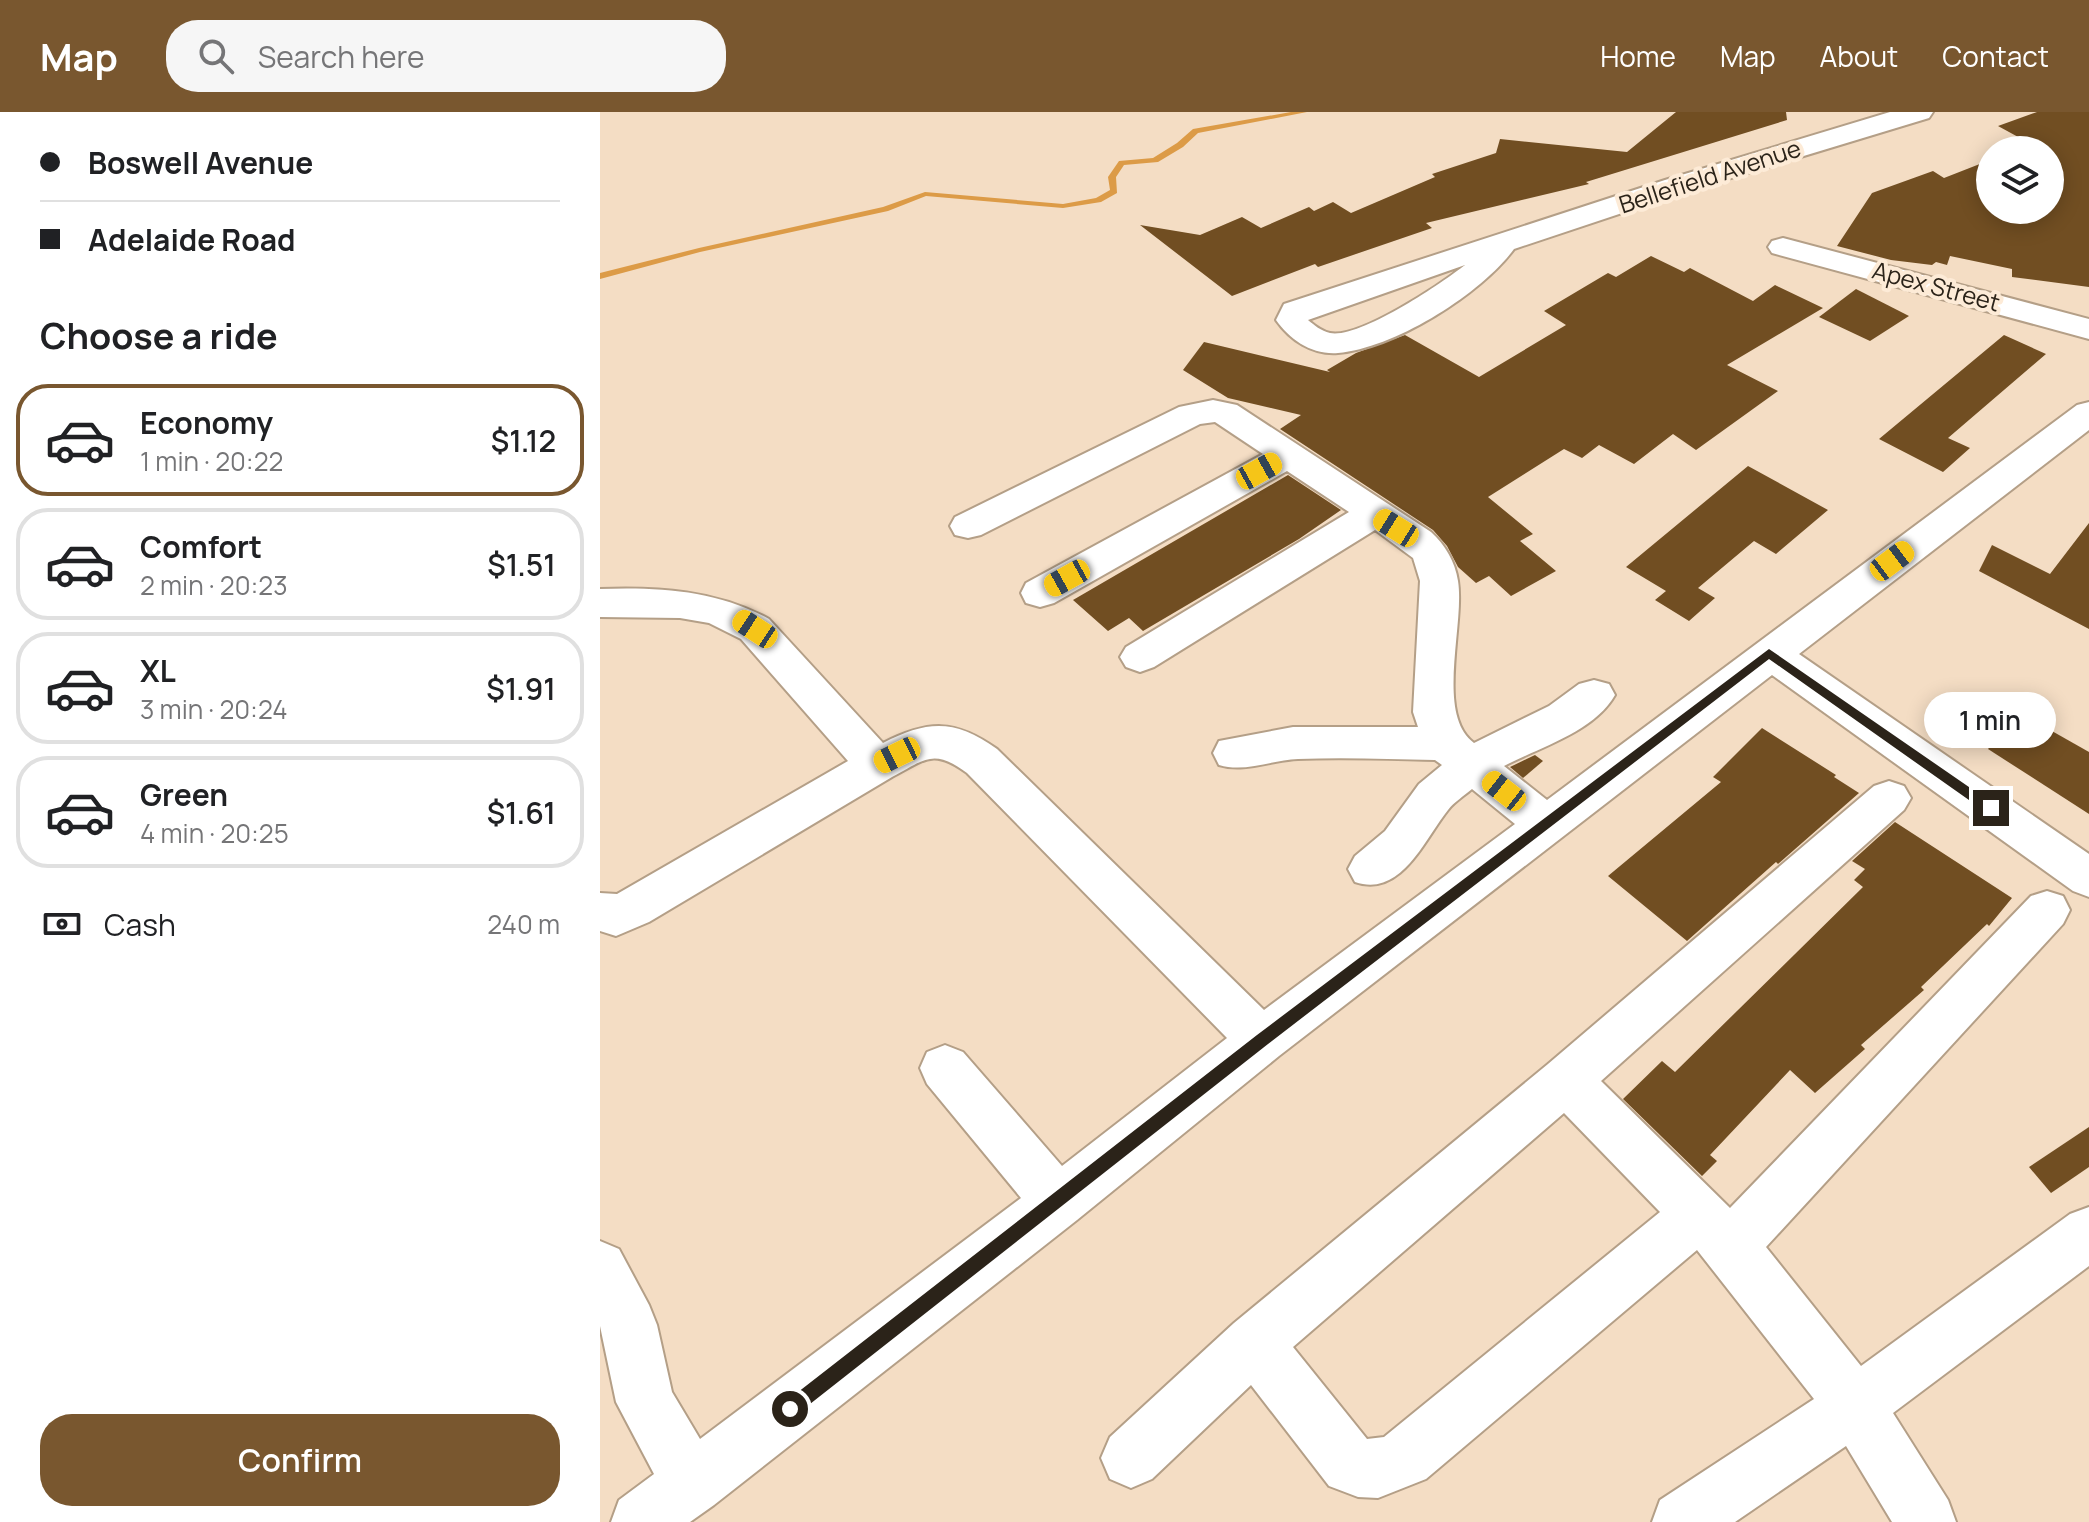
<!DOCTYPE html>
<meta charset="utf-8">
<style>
body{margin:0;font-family:Manrope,sans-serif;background:#f6f6f6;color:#202124;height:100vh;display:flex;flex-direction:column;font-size:30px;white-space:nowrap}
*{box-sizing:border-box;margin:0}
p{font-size:26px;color:#757577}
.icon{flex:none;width:44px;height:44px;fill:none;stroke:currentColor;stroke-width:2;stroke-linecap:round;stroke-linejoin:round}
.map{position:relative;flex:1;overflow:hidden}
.drawer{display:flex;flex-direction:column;background:#fff;width:600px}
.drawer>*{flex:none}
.banner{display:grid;align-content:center;height:176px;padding:0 40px;background:#fff}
.tools{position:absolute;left:1376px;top:24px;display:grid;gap:16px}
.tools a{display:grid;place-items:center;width:88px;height:88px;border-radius:50%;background:#fff;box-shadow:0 4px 20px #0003;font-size:40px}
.end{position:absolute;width:36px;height:36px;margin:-18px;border:10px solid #2b2319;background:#fff;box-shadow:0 0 0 4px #fff}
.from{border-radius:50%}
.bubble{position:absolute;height:56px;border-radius:28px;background:#fff;box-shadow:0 4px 20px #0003;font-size:26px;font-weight:600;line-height:56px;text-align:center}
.car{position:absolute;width:24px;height:48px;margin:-24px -12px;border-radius:10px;box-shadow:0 0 6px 2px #0007;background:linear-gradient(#f5c518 24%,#345 0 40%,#f5c518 0 76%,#345 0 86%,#f5c518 0)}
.banner b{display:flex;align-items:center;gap:28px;height:76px;font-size:30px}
.banner b+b{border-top:2px solid #e0e0e0}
.banner i{width:20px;height:20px;background:#202124}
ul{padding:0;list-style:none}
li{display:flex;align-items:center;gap:24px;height:112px;margin:0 16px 12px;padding:0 24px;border:4px solid #e0e0e0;border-radius:32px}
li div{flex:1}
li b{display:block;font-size:30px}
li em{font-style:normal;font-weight:600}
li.on{border-color:#79572f}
li>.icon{width:72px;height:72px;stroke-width:1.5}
h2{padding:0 40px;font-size:36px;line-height:96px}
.pay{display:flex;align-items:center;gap:20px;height:88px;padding:0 40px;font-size:30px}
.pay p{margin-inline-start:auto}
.cta{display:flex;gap:16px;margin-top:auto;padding:16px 40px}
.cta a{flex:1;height:92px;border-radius:32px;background:#79572f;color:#fff;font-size:32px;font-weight:600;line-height:92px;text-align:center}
header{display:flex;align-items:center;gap:48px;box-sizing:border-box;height:112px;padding:0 40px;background:#79572f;color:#fff}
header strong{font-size:38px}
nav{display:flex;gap:44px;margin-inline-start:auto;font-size:28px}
.search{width:560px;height:72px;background:#f6f6f6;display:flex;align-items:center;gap:20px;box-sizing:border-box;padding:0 28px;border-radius:32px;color:#757577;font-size:30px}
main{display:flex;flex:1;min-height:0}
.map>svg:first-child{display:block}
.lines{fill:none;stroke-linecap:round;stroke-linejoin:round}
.stream{fill:#dc9b47;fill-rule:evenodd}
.building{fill:#714e22}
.minor-casing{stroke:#b49f87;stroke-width:4}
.minor{fill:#fff;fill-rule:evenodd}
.route{fill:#2b2319}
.labels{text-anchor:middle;stroke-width:8;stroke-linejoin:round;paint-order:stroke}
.far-street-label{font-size:24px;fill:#2b2319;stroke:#fdebd7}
</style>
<header>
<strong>Map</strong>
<div class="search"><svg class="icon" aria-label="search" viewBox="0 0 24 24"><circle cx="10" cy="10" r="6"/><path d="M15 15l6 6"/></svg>Search here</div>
<nav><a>Home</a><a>Map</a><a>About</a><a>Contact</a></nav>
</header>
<main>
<section class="drawer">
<div class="banner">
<b><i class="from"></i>Boswell Avenue</b>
<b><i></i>Adelaide Road</b>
</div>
<h2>Choose a ride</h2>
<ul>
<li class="on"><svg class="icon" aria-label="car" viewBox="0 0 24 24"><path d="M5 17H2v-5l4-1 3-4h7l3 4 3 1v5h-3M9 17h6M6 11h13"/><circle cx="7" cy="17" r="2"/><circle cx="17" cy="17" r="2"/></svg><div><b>Economy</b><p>1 min · 20:22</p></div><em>$1.12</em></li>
<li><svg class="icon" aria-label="car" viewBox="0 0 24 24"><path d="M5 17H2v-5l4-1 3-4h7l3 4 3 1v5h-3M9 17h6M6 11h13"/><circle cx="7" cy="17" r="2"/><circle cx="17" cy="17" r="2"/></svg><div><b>Comfort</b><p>2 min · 20:23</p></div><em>$1.51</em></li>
<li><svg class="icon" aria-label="car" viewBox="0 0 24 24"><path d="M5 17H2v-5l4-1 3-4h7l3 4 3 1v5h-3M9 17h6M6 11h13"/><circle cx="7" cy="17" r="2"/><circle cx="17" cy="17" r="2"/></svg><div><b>XL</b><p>3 min · 20:24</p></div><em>$1.91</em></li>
<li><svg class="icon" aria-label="car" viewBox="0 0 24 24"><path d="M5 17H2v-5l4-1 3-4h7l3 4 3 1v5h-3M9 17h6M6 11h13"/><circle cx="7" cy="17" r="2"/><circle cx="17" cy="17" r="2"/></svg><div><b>Green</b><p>4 min · 20:25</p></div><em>$1.61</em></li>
</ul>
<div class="pay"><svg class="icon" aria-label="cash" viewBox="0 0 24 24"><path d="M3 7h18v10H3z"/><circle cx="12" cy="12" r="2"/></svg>Cash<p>240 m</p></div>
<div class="cta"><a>Confirm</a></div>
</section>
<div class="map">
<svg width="1489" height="1410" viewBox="0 0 1489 1410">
<rect width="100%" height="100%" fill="#f4ddc4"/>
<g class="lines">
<polygon class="stream" points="691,0 707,0 598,21 583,35 558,50 524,53 516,65 517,81 501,90 463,96 326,84 288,99 100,140 0,167 0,161 99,136 283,95 325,80 463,92 496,86 510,78 508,65 519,49 553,46 577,31 593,17"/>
</g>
<g class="building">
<polygon points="1076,0 1186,0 1187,8 986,70 989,72 826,111 832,116 718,155 715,152 632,184 540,113 600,123 642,105 661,116 709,95 714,99 733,90 751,101 835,65 832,62 896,41 900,27 1027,40"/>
<polygon points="1437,0 1489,0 1489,175 1412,165 1412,157 1350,144 1347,153 1336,150 1332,153 1291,148 1237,134 1272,81 1333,59 1344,66 1390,48 1390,98 1450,98 1450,38 1416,38 1431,32 1398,14"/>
<polygon points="1051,144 1084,160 1090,156 1153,189 1175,173 1223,196 1127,253 1178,279 1096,338 1073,322 1034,352 999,333 982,346 964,337 888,385 933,422 920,429 956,459 911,484 889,464 876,471 858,455 847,434 833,418 680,317 701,303 628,286 583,258 604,230 730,260 727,258 756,241 805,223 879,265 966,213 944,199 1008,161 1016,165"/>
<polygon points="1256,177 1309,204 1270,229 1219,205"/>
<polygon points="1404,223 1446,242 1348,326 1370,336 1343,360 1279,327"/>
<polygon points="1148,354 1228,398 1176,442 1154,429 1098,476 1115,486 1089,509 1055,488 1066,479 1026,455"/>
<polygon points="688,363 741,398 699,427 543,519 529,506 508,519 473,488"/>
<polygon points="1489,411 1489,517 1379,459 1392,433 1450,462"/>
<polygon points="1420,601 1489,640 1489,702 1388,637"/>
<polygon points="1162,616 1236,663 1234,665 1259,681 1178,752 1176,750 1087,829 1008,764 1121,670 1113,665"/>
<polygon points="935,643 943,649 923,666 910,655"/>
<polygon points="1295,710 1412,786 1389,814 1387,812 1321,875 1324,878 1261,933 1265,937 1215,981 1190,958 1110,1043 1117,1049 1102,1064 1023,987 1062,949 1075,960 1263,775 1254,768 1265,757 1252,749"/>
<polygon points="1489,1015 1489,1055 1451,1081 1429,1055"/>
</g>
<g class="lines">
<g class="minor-casing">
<g id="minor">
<path d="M1290,0H1333L1329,6L1085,80L914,137C881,182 795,236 738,241C712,243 690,228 676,208L684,192L1065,68ZM865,153C841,172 759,227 730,221C721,219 714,213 708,208Z"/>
<polygon points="1183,126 1489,207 1489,227 1172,141 1168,135 1172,129"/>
<path d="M613,288L637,293L831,420C845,433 855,449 858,469C865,512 835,603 874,631L949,594L979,572L994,568L1009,572L1015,583C994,620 940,635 904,654L947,688L1477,293L1489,290V318L1199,542L1489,742V785L1473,779L1172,563L679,944L477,1108L114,1393L90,1410H11L19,1388L54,1362L16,1290L0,1214V1129L19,1137L49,1193L57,1213L72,1280L100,1327L421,1086L327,972L320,956L327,940L345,933L363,940L462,1054L627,926L367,661C333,636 326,647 292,665L49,810L16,824L0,819V781L17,782L248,649L141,527L109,511L80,506L0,505V477C59,475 116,478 169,507L283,631C328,608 355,607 397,637L664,898L915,712L872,677C864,684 854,690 848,698C824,728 801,786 755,770L748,757L755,744L785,719L819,672L842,653L835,648C789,647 744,645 698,647C671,648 645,661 619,653L613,641L619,629L693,615H818L813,600L820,469L813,446L775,418L554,555L540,560L526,555L520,545L526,535L749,400L687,359L454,491L440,495L426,491L421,481L426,471L663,342L615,310L600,312L381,423L368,426L355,423L350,414L355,405L579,295Z"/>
<path d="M1289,669L1304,674L1311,686L1304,698L1001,969L1130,1096L1431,784L1447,779L1463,784L1470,798L1463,812L1166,1135L1261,1254L1470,1102L1489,1095V1154L1293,1301L1348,1388L1356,1410H1292L1246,1334L1135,1410H1052L1060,1388L1214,1287L1097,1138L826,1367L778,1386L758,1385L729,1374L651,1273L552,1367L531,1376L510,1367L501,1346L510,1325L634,1211L948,952L1274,674ZM964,1001L1060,1100L784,1325L767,1327L693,1235Z"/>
</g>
</g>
<use href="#minor" class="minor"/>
</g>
<polygon class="route" points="1169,537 1395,693 1395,700 1386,700 1169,547 668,932 196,1303 190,1306 184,1303 181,1297 184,1291 657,923"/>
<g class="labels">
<g class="far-street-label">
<text transform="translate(1110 65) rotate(-18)" y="8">Bellefield Avenue</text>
<text transform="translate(1336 175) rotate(15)" y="8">Apex Street</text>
</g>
</g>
</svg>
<div class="tools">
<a><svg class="icon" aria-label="layers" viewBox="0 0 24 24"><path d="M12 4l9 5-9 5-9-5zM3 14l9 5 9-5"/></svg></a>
</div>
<i class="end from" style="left:190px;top:1297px"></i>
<i class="end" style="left:1391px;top:696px"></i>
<div class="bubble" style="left:1324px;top:580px;width:132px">1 min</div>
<i class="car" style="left:659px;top:359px;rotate:61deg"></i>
<i class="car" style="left:796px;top:416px;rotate:302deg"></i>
<i class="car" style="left:1292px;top:449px;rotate:53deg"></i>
<i class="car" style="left:467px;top:466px;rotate:241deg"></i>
<i class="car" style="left:155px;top:517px;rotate:303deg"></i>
<i class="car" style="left:297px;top:643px;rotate:244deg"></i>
<i class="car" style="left:904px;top:679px;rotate:308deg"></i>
</div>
</main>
